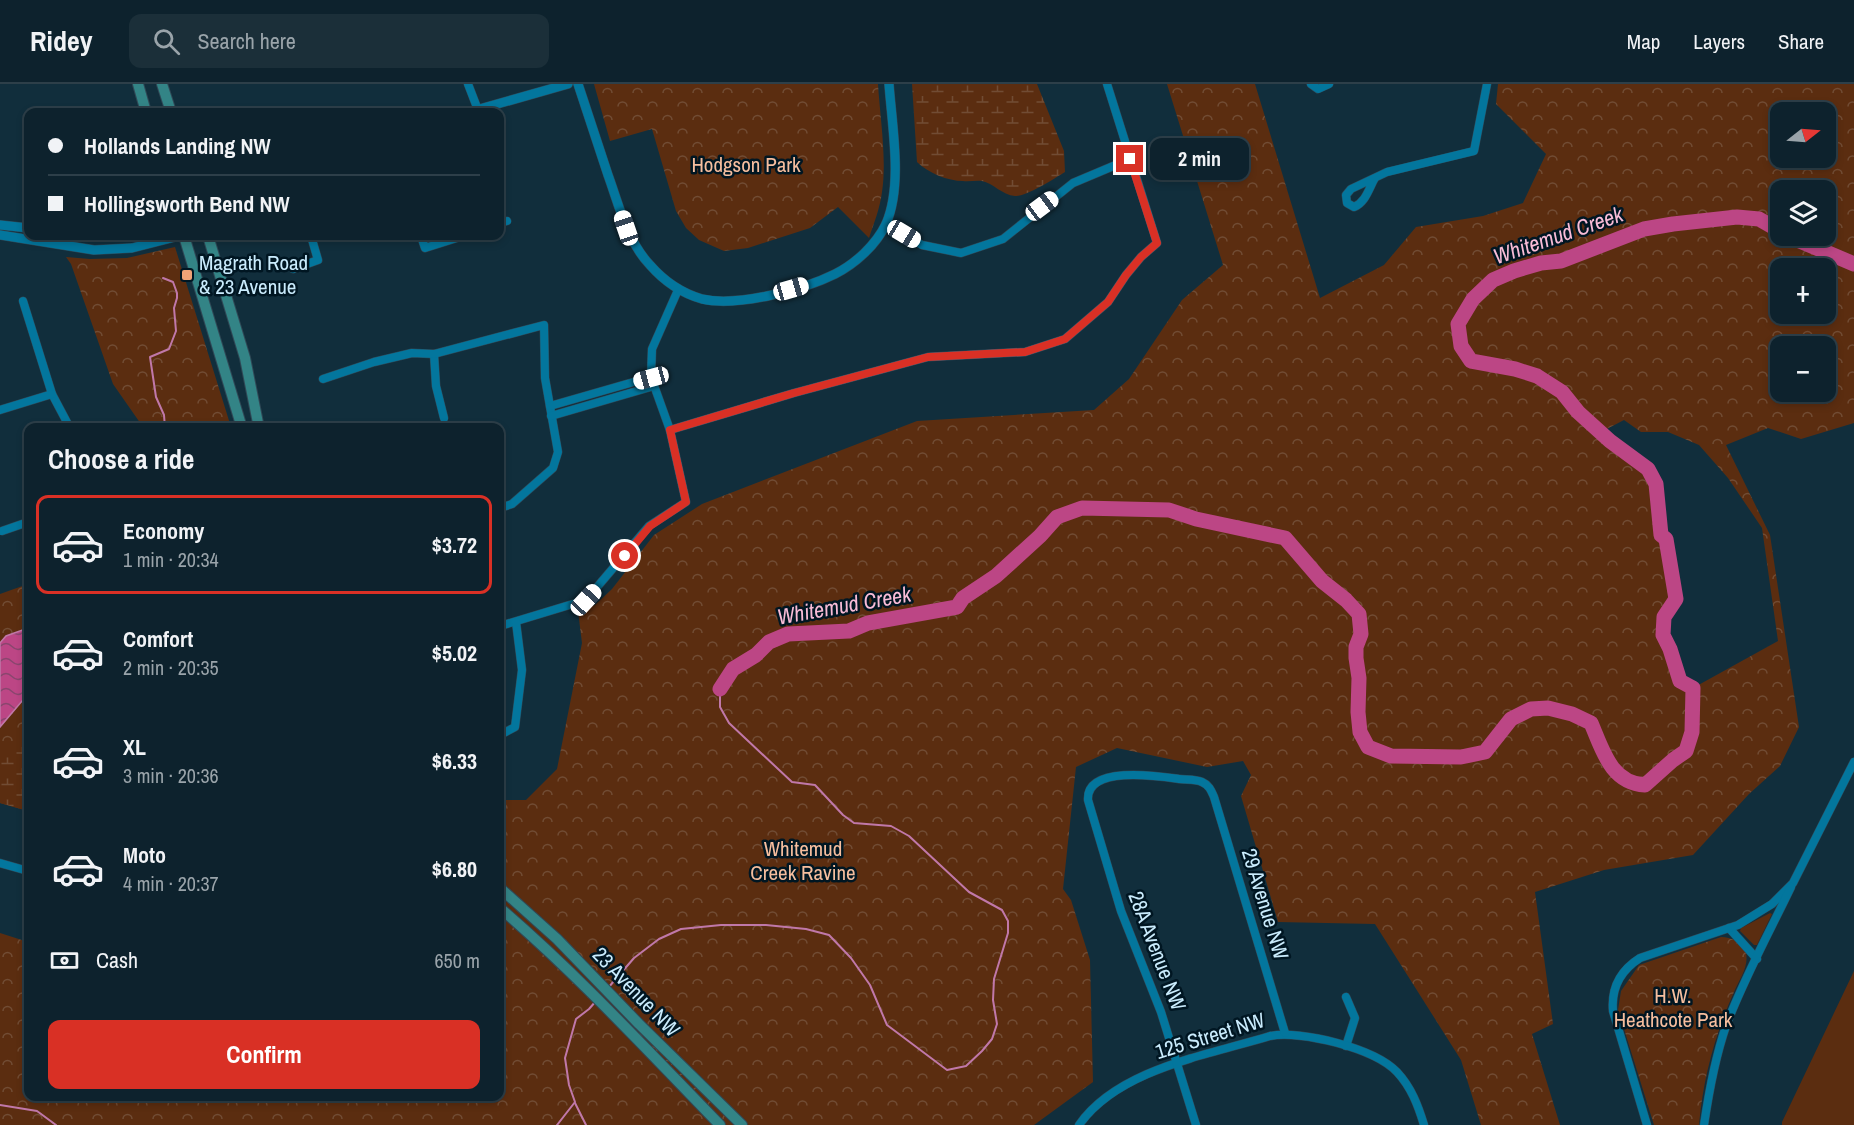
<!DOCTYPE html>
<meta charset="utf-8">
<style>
body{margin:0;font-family:"Archivo Narrow",sans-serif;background:#1b2f39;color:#f1f3f6;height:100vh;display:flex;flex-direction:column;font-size:22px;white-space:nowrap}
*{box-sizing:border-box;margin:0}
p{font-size:20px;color:#9aa4aa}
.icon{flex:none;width:33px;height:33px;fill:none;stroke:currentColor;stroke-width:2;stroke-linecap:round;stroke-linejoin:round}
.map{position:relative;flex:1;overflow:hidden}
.details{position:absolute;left:24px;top:339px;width:480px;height:678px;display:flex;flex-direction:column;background:#0d222d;border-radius:12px;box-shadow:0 3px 9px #0003,0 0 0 2px #2d3f49}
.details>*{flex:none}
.top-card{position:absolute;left:24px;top:24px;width:480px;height:132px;border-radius:12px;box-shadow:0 3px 9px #0003,0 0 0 2px #2d3f49;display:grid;align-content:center;height:132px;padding:0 24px;background:#0d222d}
.needle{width:39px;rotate:73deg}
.buttons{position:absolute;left:1770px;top:18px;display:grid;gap:12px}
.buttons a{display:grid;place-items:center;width:66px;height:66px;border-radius:12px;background:#0d222d;box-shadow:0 3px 9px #0003,0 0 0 2px #2d3f49;font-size:30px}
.end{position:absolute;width:27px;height:27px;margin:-14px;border:8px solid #d93025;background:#fff;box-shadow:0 0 0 3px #fff}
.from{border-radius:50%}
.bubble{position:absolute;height:42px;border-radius:12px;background:#0d222d;box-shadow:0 3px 9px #0003,0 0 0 2px #2d3f49;font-size:20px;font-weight:700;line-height:42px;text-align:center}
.car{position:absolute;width:18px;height:36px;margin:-18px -9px;border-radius:8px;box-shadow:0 0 4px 2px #0007;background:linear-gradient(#fff 24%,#345 0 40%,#fff 0 76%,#345 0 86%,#fff 0)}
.top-card b{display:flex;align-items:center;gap:21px;height:57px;font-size:22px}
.top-card b+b{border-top:2px solid #2d3f49}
.top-card i{width:15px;height:15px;background:#f1f3f6}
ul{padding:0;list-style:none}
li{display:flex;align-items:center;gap:18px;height:99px;margin:0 12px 9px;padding:0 12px;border:3px solid transparent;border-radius:12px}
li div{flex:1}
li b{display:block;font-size:22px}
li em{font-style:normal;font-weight:700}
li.active{border-color:#d93025}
li>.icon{width:54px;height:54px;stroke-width:1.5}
h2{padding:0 24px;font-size:27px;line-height:72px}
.pay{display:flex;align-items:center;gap:15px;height:66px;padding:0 24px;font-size:22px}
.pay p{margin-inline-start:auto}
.primary-button{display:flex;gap:12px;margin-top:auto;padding:12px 24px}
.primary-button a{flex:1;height:69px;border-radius:12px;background:#d93025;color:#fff;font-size:24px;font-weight:700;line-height:69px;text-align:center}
header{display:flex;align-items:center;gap:36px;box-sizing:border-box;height:84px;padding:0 30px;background:#0d222d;border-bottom:2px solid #2d3f49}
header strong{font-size:28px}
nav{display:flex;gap:33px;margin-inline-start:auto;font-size:21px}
.search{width:420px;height:54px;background:#1b2f39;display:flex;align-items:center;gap:15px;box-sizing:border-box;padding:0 21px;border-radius:12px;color:#9aa4aa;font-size:22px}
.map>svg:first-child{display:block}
.grass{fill:#5b2d10}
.forest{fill:url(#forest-crowns);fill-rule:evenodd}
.wetland{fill:url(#wetland-marsh)}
.water{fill:url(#water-waves);stroke:#c078a9;stroke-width:1.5}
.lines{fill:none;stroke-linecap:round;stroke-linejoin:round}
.stream{stroke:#c078a9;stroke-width:2}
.river{stroke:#bc4685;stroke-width:15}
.minor-casing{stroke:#304957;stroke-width:9}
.tertiary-casing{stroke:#304957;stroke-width:10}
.secondary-casing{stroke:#304957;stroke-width:12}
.minor{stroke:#03769d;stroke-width:8}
.tertiary{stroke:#03769d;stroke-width:9}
.secondary{stroke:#338486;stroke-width:10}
.route{stroke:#d93025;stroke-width:8}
.poi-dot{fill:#efa377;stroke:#001622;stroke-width:2}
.labels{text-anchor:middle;stroke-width:5;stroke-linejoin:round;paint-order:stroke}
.park-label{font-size:21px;fill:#f6be9e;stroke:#001622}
.poi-label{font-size:21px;fill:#caecfd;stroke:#001622;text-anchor:start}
.street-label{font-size:21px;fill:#caecfd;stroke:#001622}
.water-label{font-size:22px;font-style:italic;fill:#f9bcd7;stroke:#001622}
</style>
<header>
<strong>Ridey</strong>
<div class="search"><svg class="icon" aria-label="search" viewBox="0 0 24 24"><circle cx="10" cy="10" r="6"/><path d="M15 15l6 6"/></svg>Search here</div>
<nav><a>Map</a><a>Layers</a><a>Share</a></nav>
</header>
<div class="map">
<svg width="1854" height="1041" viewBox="0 0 1854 1041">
<defs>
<pattern id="forest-crowns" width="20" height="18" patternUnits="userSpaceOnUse" patternTransform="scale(1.5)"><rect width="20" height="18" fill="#5b2d10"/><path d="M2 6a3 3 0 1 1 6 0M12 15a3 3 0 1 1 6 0" fill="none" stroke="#714c34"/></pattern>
<pattern id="wetland-marsh" width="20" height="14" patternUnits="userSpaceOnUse" patternTransform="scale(1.5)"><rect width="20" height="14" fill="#5b2d10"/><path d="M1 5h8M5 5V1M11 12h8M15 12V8" fill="none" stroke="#714c34"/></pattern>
<pattern id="water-waves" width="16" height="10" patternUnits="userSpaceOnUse" patternTransform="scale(1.5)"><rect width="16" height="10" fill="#bc4685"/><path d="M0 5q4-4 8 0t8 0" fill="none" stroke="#89466e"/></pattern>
</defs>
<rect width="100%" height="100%" fill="#112e3c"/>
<g class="grass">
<polygon points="1770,829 1772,830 1757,861 1754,861 1740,847 1741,844"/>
<polygon points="1854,887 1854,1041 1782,1041 1782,1038"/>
</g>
<g class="forest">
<path d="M594,0H878C880,33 887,76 882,108C880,124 874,139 869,154L838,123L810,144L748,164L724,167L699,156L686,144L676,127L652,45L610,57Z"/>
<path d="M1167,0H1255L1320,214L1384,181L1416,143L1483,132L1523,119L1546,70L1496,20L1498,0H1854V339L1801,355L1768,344L1726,361L1770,451L1799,643L1780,682L1749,710L1693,771L1604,786L1535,808L1553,940L1532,950L1560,1041H1481L1461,976L1375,840L1278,838L1241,712L1251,691L1243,677L1207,683L1117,664L1076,683L1063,805L1071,816L1090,876L1093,998L1034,1041H0V849L28,858V1012H500V716H526L557,685L582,559L578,527L595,521L612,505L654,451L702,420L917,337L1094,326L1129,295L1182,216L1223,181ZM1780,28H1826V74H1780ZM1780,106H1826V152H1780ZM1780,184H1826V230H1780ZM1780,262H1826V308H1780ZM1624,336L1641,348H1668L1699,361L1728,394L1762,444L1778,557L1693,604L1680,597L1670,565L1663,551L1664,534L1676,515L1666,455L1661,451L1656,400L1648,385L1601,348Z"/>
<polygon points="175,163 231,343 143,343 113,300 71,180 66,173 90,175 127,174"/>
<polygon points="28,500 28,727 0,719 0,510"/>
<path d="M1721,853C1731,853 1743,858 1746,869C1749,883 1739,896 1734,908C1715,950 1703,995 1699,1041H1654L1618,926L1621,907L1639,881Z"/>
</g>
<g class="wetland">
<path d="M912,0H1037L1064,67L1065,88C1055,94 1026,113 1015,112C1002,111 993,99 982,97C976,96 969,98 963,97C948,97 928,89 917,78Z"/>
<polygon points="28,657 28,727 0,719 0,673"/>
</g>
<polygon class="water" points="28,544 28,610 0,643 0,559 6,552"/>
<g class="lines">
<g class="stream">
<polyline points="163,194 173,198 177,209 177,214 174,224 176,247 169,265 150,273 156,313 164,331 165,344"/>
<polyline points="608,904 634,874 659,855 681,845 721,841 766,841 806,845 829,851 851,874 870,901 887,941 947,986 966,982 982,967 992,955 997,940 993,916 994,895 1008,849 1008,837 1002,826 969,808 909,752 891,742 854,739 843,731 815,701 792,698 729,639 720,623 720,605"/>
<polyline points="575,1019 586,1041"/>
<polyline points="0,1021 37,1027 56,1041"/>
<polyline points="557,1041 575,1018 569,1001 565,974 576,935 589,925 596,917"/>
</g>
<g class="river">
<polyline points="1788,152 1854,180"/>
<path d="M720,605L733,585L756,571L769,558L788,550L849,547L868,539L957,523L963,514L996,492L1040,452L1057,433L1082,424L1169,426L1196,435L1285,454L1322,497L1346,516L1359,530L1361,550L1356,563V574L1359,594L1358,628L1360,648L1368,663L1391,672L1461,673L1485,668L1511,635L1531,625L1548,624L1572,630L1591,639C1603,667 1611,699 1645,701L1673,676L1686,667L1692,648L1693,604L1680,597L1670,565L1663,551L1664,533L1676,515L1666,455L1661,451L1656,400L1648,385L1610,357L1578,328L1562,308L1537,292L1515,285L1471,277L1461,262L1458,240L1473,215L1493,196L1514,187L1541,179L1561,177L1644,145L1673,140L1737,133L1759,135L1780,147"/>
</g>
<g class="minor-casing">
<g id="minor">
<polyline points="468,0 478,26"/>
<polyline points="1311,0 1318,5 1329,0"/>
<path d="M1375,94C1369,104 1366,118 1354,123L1347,119L1346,111L1351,105L1387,88L1474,67L1487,0"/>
<polyline points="500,139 507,137"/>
<polyline points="886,139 922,161 961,169 1003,155 1073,99 1130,75"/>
<polyline points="421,152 425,164 463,152"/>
<polyline points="293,185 318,176 311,152"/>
<polyline points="23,217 52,310 70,344"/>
<polyline points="434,270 436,302 444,334"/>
<polyline points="323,295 374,278 412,269 434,270 544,241 545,294 558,368 553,384 512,420 500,424"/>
<polyline points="550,322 651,293"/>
<polyline points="0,326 52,310"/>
<polyline points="551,332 654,302"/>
<polyline points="670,346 794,309 928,273 1025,268 1065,255 1108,218 1126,191 1141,173 1157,159 1107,0"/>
<polyline points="2,447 28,438"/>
<polyline points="500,542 586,516 649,442 686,418 670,346 651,293 652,265 678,206"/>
<polyline points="500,651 515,643 522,586 516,538"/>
<polyline points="0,779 28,787"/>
<polyline points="1729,844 1757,875"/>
<polyline points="1346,913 1355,934 1346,962"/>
<path d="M1079,1041C1118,985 1208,971 1270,952C1301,946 1374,964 1397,988C1411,1003 1418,1021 1424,1041"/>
<path d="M1196,1041L1161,928L1121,827L1088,716C1086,681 1158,692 1179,695C1186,696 1195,695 1202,698C1209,701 1211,706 1214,713L1285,949"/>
<path d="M1647,1041L1613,927C1611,904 1621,886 1640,874L1738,841L1772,820L1793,799L1854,678"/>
<path d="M1704,1041C1709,1007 1715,974 1726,942C1744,894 1769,849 1791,803"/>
</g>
</g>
<g class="tertiary-casing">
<g id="tertiary">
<path d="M578,0C588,30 598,60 608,91C619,121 627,157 650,181C664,197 681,209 702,215C737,223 803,206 835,190C855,180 876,161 886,140C903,101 892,42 889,0"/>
<polyline points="469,28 568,0"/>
<polyline points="0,141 28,144"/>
<polyline points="0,151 94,166 132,164 179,152"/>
<polyline points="72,152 127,152"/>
</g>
</g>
<g class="secondary-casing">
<g id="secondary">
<polyline points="138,0 146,28"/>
<polyline points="162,0 171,28"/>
<polyline points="184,152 242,344"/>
<polyline points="208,152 245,274 259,344"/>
<polyline points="500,804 557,855 639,940 742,1041"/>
<path d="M500,824C578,891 648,967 720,1041"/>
</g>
</g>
<use href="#minor" class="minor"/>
<use href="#tertiary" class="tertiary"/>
<use href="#secondary" class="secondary"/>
</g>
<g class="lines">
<polyline class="route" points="625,472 650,442 686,418 670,346 794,309 928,273 1025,268 1065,255 1108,218 1126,191 1141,173 1157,159 1130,75"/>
</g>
<rect class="poi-dot" x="181" y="185" width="12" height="12" rx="3"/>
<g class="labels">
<g class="park-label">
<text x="746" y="88">Hodgson Park</text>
<text x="803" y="772">Whitemud<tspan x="803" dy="24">Creek Ravine</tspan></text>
<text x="1673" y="919">H.W.<tspan x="1673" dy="24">Heathcote Park</tspan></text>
</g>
<g class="poi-label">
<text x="199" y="186">Magrath Road<tspan x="199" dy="24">&amp; 23 Avenue</tspan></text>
</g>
<g class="street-label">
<text transform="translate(1265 820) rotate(73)" y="7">29 Avenue NW</text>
<text transform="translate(1157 867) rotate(69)" y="7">28A Avenue NW</text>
<text transform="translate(636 908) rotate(46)" y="7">23 Avenue NW</text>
<text transform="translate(1210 952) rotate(-17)" y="7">125 Street NW</text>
</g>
<g class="water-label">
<text transform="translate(1558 151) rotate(-19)" y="8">Whitemud Creek</text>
<text transform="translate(844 521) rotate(-10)" y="8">Whitemud Creek</text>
</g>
</g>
</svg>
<div class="buttons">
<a><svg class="needle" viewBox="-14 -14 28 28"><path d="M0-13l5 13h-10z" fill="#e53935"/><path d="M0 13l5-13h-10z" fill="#9aa4aa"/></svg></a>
<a><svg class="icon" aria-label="layers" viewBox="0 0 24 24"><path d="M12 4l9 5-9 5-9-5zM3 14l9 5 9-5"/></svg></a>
<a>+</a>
<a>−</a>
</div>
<i class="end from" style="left:625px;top:472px"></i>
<i class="end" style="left:1130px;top:75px"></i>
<div class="bubble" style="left:1150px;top:54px;width:99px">2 min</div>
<i class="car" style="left:1042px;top:122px;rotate:53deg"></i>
<i class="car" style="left:626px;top:144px;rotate:341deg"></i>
<i class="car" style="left:904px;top:150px;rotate:121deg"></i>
<i class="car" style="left:791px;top:205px;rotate:74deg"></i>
<i class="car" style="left:651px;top:294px;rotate:255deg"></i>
<i class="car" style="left:586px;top:516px;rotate:43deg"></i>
<div class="top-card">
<b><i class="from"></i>Hollands Landing NW</b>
<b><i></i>Hollingsworth Bend NW</b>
</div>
<section class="details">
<h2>Choose a ride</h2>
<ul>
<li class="active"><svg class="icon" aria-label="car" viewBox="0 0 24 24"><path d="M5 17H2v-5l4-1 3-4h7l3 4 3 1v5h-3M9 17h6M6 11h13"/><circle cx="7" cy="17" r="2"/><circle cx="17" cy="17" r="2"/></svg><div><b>Economy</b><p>1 min · 20:34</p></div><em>$3.72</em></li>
<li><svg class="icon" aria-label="car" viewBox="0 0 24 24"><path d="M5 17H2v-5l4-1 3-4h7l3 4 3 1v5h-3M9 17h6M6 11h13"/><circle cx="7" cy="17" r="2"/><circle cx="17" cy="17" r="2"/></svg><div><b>Comfort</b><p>2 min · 20:35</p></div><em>$5.02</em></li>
<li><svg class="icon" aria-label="car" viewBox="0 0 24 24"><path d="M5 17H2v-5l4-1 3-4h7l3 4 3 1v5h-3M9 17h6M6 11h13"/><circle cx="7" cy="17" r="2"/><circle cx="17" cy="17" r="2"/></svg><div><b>XL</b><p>3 min · 20:36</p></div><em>$6.33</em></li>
<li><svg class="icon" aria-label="car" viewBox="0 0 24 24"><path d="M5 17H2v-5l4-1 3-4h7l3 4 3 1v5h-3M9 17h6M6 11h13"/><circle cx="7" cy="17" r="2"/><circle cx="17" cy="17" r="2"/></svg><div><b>Moto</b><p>4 min · 20:37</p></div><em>$6.80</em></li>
</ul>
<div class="pay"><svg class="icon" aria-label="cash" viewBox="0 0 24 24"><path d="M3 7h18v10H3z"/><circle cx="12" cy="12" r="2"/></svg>Cash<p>650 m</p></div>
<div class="primary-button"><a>Confirm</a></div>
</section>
</div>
